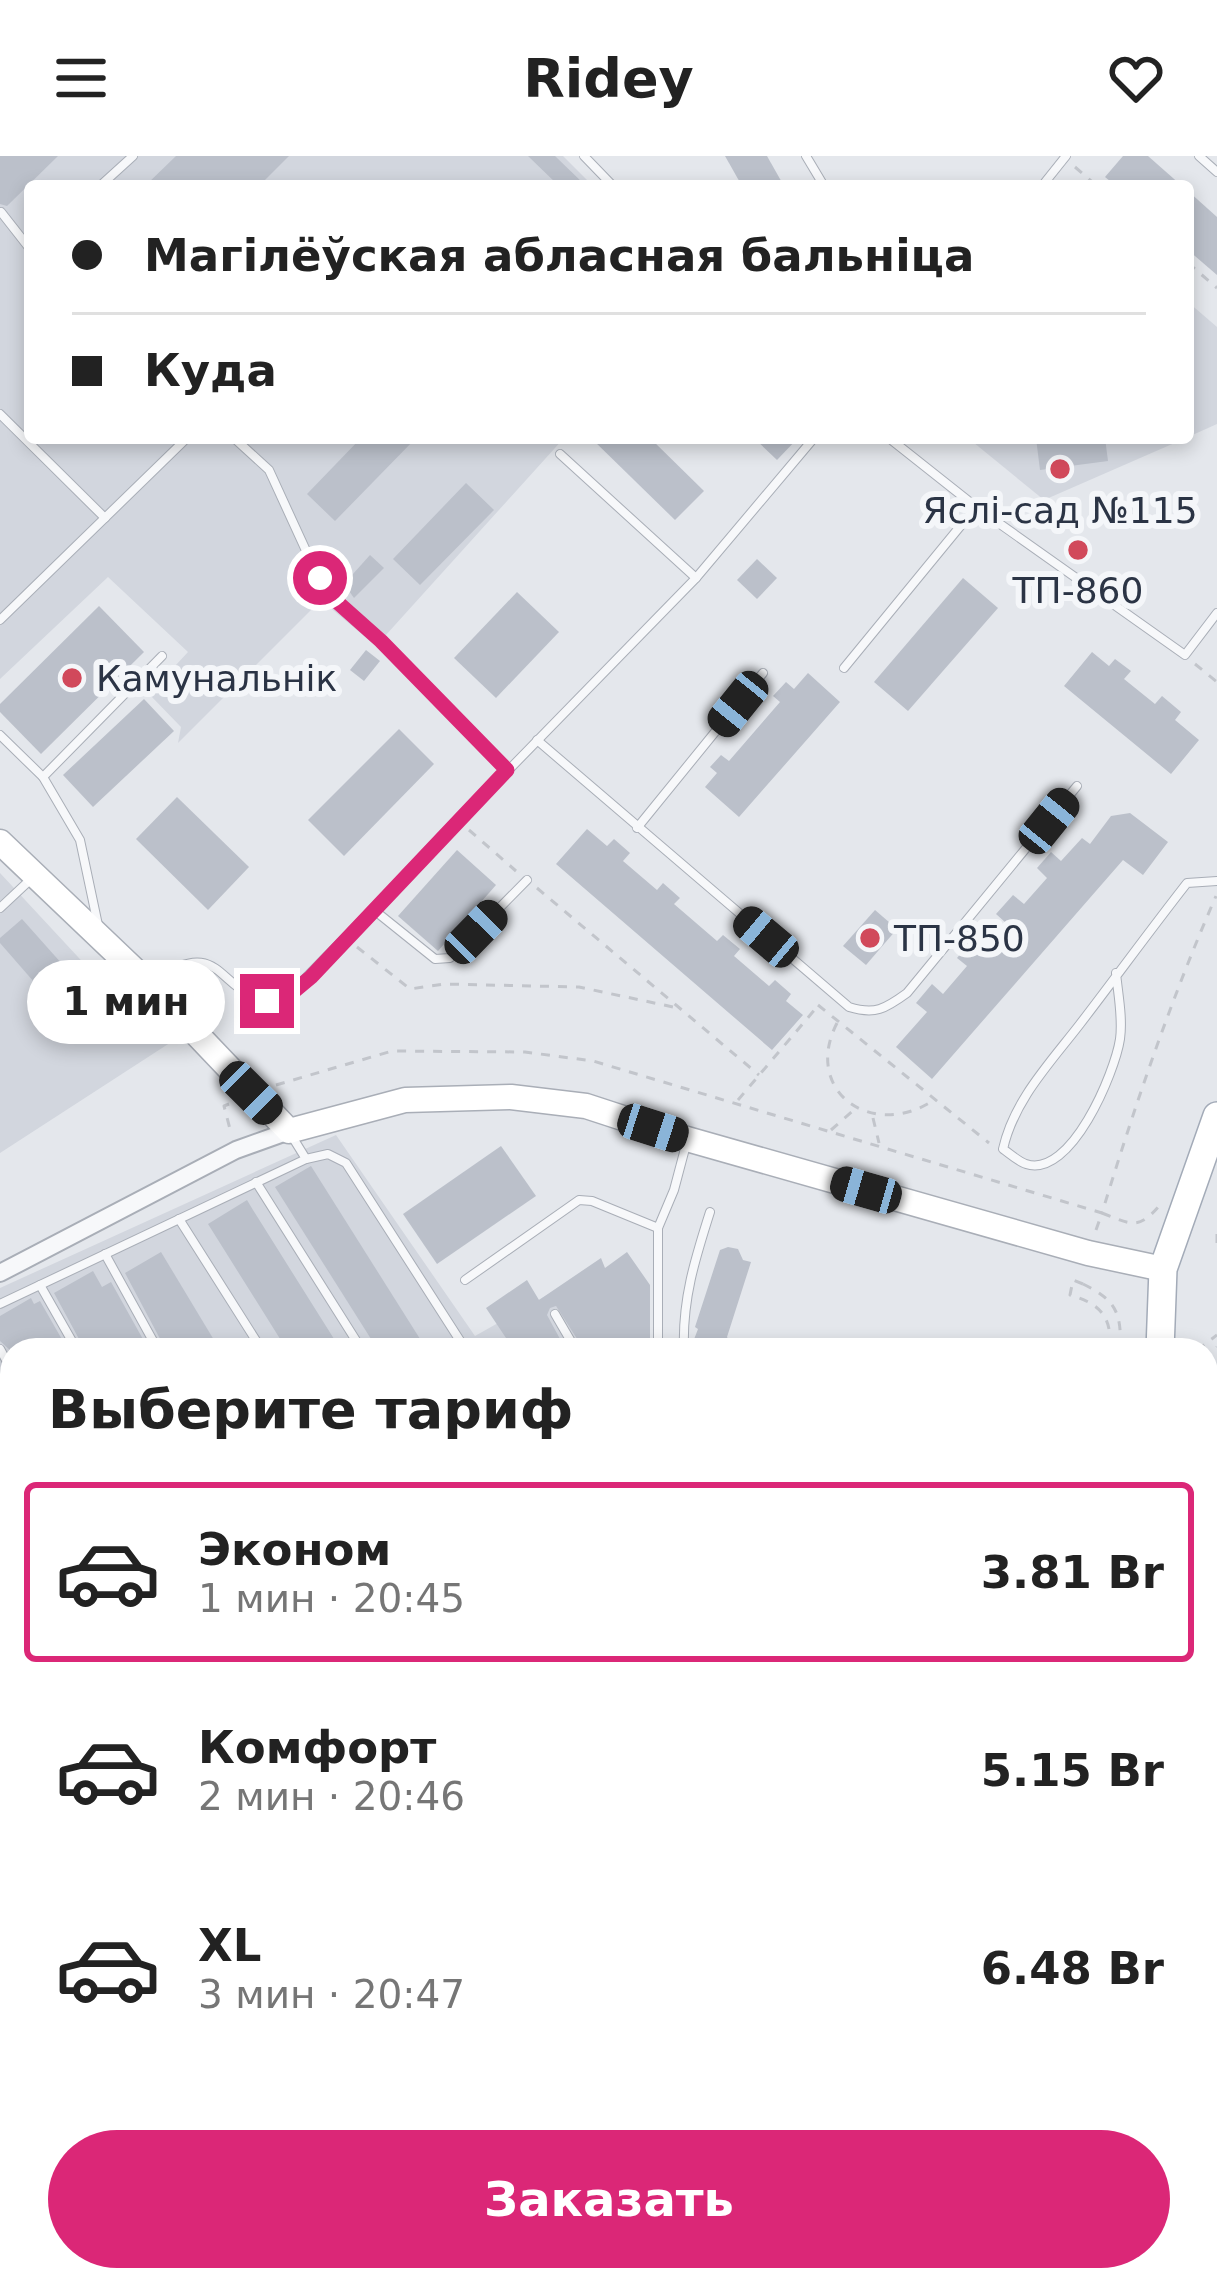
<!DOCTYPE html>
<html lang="ru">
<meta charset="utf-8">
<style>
body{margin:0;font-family:"DejaVu Sans",sans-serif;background:#f2f2f2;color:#222;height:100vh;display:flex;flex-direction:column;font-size:45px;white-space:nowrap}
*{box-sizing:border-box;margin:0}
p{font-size:39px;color:#767676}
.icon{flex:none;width:66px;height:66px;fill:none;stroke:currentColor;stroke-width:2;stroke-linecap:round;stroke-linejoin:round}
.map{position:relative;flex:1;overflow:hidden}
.side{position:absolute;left:0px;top:1182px;width:1218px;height:954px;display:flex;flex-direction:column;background:#fff;border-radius:36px 36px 0 0;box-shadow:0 6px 18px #0003}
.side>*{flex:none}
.hud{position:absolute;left:24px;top:24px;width:1170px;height:264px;border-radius:12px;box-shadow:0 6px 18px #0003;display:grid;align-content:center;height:264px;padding:0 48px;background:#fff}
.end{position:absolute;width:54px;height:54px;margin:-27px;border:15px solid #db2777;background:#fff;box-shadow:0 0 0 6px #fff}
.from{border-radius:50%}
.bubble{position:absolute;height:84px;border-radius:42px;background:#fff;box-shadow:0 6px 18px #0003;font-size:39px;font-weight:700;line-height:84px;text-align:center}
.car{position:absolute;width:36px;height:72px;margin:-36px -18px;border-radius:15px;box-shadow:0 0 9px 3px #0007;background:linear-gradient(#222 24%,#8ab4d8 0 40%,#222 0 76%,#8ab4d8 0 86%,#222 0)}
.hud b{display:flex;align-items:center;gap:42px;height:114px;font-size:45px}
.hud b+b{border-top:3px solid #e0e0e0}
.hud i{width:30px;height:30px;background:#222}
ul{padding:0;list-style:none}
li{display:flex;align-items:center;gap:36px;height:180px;margin:0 24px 18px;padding:0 24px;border:6px solid transparent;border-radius:12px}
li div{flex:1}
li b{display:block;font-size:45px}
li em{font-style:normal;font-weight:700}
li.current{border-color:#db2777}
li>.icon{width:108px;height:108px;stroke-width:1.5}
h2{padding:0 48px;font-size:54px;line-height:144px}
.button{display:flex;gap:24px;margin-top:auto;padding:24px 48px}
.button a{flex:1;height:138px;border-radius:72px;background:#db2777;color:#fff;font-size:48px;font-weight:700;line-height:138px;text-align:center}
header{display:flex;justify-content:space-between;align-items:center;height:156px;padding:0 48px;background:#fff;font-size:54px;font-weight:700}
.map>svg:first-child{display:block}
.built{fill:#d2d6de}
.building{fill:#bbc0ca}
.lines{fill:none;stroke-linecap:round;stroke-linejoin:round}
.service-casing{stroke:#a9aeb7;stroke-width:10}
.minor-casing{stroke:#a9aeb7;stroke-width:20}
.secondary-casing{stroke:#a9aeb7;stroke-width:27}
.primary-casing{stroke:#a3abb8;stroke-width:30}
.path{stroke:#c2c5cb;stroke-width:3;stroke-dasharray:9 9;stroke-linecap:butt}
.service{stroke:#f7f8fa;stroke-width:8}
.minor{stroke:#f7f8fa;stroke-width:16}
.secondary{stroke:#fff;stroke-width:24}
.primary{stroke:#fff;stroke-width:27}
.route{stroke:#db2777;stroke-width:15}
.poi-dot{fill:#d1495b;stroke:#f4f6f9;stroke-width:4.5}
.labels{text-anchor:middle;stroke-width:12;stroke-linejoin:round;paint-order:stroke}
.poi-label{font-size:36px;fill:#2b3445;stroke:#f4f6f9}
</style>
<header><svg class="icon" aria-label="menu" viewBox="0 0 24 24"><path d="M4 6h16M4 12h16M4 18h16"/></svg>Ridey<svg class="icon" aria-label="heart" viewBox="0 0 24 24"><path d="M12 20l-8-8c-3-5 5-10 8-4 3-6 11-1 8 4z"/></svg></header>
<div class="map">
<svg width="1217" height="2136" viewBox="0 0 1217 2136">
<rect width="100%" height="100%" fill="#e4e7ec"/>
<g class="built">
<polygon points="0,0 563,0 593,30 30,30 30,282 564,282 376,490 321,444 178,587 181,571 149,538 188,496 108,421 0,523"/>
<polygon points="1188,146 1217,171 1217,268 1188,281"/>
<polygon points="968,282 1186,282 1044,344"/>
<polygon points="0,717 104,829 128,826 179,881 0,997"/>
<polygon points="336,979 475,1180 549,1138 584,1194 12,1194 12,1852 0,1859 0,1132"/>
</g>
<g class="building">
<polygon points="0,0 58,0 7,50 0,48"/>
<polygon points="176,0 289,0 259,30 145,30"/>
<polygon points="528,0 555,0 586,30 559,30"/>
<polygon points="725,0 767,0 784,30 742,30"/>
<polygon points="1123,0 1148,0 1182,30 1116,30 1105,21"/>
<polygon points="1188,35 1217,61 1217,119 1188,94"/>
<polygon points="361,282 416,282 335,365 307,338"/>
<polygon points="591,282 650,282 704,335 675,364"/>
<polygon points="754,282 798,282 777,304"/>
<polygon points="1036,282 1105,282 1108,305 1040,314"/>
<polygon points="466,327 494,354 420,429 393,403"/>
<polygon points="370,399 384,412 354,442 344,428"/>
<polygon points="757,403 777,422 757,443 737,424"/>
<polygon points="963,422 998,452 908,555 874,526"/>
<polygon points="517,436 559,476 496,542 454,502"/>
<polygon points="99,450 144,496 41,598 0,556 0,548"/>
<polygon points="366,494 380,505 364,525 350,514"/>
<polygon points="1092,496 1109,510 1115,503 1131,515 1124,523 1155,548 1162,540 1181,556 1175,564 1199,584 1171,618 1064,530"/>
<polygon points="808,517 840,546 739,661 705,631 717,617 710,611 721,599 729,605 780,546 773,540 786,526 794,533"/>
<polygon points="144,543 174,575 93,651 63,619"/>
<polygon points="399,573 434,608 344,700 308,664"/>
<polygon points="177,641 249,711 208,754 136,683"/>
<polygon points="1130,657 1168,686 1143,719 1123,704 932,923 896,891 927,856 916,847 932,828 943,838 967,810 957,802 972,784 983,793 1006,767 996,758 1013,739 1024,748 1047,722 1037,712 1051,696 1061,705 1082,682 1090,688 1111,660"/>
<polygon points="587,673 607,690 614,683 630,697 623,705 657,734 663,727 680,742 674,748 717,785 723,779 740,793 734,800 769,830 775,824 791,838 786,845 803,859 772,894 556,708"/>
<polygon points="457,694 496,729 438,795 398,760"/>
<polygon points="875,754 897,773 866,809 843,790"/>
<polygon points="22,763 87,836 62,858 0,787 0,782"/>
<polygon points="501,990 536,1040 437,1108 403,1058"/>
<polygon points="311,1010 427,1194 378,1194 275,1031"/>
<polygon points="247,1044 253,1054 341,1194 287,1194 208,1068"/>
<polygon points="728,1091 738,1093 743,1104 751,1106 727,1181 734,1194 697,1194 693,1186 698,1173 695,1171 720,1094"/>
<polygon points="161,1096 220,1194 166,1194 125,1117"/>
<polygon points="627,1096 650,1129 650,1182 632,1194 584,1194 556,1150 550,1152 547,1159 566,1194 514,1194 486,1152 527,1124 539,1144 601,1102 605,1112"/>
<polygon points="93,1115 102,1131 111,1126 149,1194 85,1194 54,1137"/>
<polygon points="31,1142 34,1148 40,1145 68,1194 10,1194 0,1185 0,1160"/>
</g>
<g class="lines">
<g class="service-casing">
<g id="service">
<polyline points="584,0 613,30"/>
<polyline points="806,0 824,30"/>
<polyline points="1199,0 1217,16"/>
<polyline points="100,30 133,0"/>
<polyline points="1042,30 1066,0"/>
<polyline points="1,56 30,93"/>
<polyline points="0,258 105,362"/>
<polyline points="234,282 269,314 325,436 381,485 507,613"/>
<polyline points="889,282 976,351 1185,499 1217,457"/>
<polyline points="560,298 696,422"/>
<polyline points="0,464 187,282"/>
<polyline points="844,512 976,351"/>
<polyline points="0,579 43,621 80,684 98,769"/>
<path d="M537,584L849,851C875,859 885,853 907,837L1077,630"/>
<polyline points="43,621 162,500"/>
<polyline points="637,672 763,517"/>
<polyline points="0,752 30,724"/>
<polyline points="374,754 435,803 450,802 527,724"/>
<path d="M1116,817C1118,838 1123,862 1120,883C1115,916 1071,1023 1026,1008C1019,1006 1009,997 1003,993C1014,944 1050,907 1080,868C1116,821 1151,773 1187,727L1217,725"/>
<path d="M155,824C231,771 216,856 287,841L696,422L814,282"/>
<polyline points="306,1003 328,998 346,1007 466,1194"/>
<polyline points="256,1026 362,1194"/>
<polyline points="179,1063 262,1194"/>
<polyline points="105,1098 158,1194"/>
<polyline points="465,1124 579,1044 592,1045 658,1072"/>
<polyline points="40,1129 77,1194"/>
<polyline points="0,1148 306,1003 293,982"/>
<polyline points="555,1158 576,1194"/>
<polyline points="0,1193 12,1215"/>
<polyline points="658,1194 658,1072 674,1034 687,985"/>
<path d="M684,1194C682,1144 695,1103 710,1056"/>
<polyline points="0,1336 12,1358"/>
<polyline points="0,1488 12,1509"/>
<polyline points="0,1645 12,1667"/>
<polyline points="0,1789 12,1811"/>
</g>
</g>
<g class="minor-casing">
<polyline id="minor" points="0,1117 236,994 289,975"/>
</g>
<g class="secondary-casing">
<polyline id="secondary" points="0,686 149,828 289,975 405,944 511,941 586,950 687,983 1088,1097 1163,1113"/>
</g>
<g class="primary-casing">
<g id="primary">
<polyline points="1160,1194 1163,1113 1217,960"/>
<polyline points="1074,2136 1075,2124"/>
</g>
</g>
<g class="path">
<polyline points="1075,11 1097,30"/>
<polyline points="1188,107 1217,132"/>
<polyline points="1195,508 1217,526"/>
<polyline points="469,674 516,715"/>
<polyline points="537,732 759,919"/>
<polyline points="357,791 410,833 444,828 579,831 678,852"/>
<polyline points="818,849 989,987"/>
<path d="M837,867C802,935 872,985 934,944"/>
<path d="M276,929L392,895L525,896L593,905L1102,1057C1135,949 1171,843 1216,740"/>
<polyline points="738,944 817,851"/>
<polyline points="229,948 224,950 231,977"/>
<polyline points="873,962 879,987"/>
<polyline points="831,974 855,953"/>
<path d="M1096,1074L1102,1057C1131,1068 1138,1075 1160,1049"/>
<polyline points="1217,1078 1217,1095"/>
<path d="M1083,1128L1073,1124L1070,1139C1101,1148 1112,1161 1110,1194"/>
<path d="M1083,1128C1116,1144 1122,1157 1120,1194"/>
<polyline points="1197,1194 1217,1179"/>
<polyline points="1206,1206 1217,1191"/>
<polyline points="1206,1778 1206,1782"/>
<polyline points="904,2136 909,2124"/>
<polyline points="1026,2136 1027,2124"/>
<polyline points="1035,2136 1036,2124"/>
<polyline points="1110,2136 1112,2124"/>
</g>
<use href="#service" class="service"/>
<use href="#minor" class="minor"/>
<use href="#secondary" class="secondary"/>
<use href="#primary" class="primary"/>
</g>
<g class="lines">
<polyline class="route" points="267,845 287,841 311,821 507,614 381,485 326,436 320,422"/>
</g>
<g class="poi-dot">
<circle cx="1060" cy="313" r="12"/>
<circle cx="1078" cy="394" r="12"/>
<circle cx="72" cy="522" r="12"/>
<circle cx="870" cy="782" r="12"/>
</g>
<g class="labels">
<g class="poi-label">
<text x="1060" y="367">Яслі-сад №115</text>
<text x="1078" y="447">ТП-860</text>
<text x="96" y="535" text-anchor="start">Камунальнік</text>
<text x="894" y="795" text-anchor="start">ТП-850</text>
</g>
</g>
</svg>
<i class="end from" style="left:320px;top:422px"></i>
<i class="end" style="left:267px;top:845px"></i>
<div class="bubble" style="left:27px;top:804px;width:198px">1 мин</div>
<i class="car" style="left:738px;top:548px;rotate:219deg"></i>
<i class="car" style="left:1049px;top:665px;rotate:39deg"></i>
<i class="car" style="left:476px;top:776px;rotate:44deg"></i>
<i class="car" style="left:766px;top:781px;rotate:310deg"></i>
<i class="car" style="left:251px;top:937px;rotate:135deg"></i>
<i class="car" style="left:653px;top:972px;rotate:108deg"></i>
<i class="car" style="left:866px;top:1034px;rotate:286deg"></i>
<div class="hud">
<b><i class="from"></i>Магілёўская абласная бальніца</b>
<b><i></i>Куда</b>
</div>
<section class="side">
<h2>Выберите тариф</h2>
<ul>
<li class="current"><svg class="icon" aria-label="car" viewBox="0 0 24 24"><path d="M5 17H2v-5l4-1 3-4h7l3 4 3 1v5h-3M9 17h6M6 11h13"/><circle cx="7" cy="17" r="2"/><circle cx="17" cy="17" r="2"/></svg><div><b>Эконом</b><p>1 мин · 20:45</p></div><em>3.81 Br</em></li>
<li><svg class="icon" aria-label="car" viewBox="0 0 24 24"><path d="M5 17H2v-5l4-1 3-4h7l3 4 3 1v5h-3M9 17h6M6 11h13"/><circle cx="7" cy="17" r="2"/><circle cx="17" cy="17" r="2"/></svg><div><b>Комфорт</b><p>2 мин · 20:46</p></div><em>5.15 Br</em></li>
<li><svg class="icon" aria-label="car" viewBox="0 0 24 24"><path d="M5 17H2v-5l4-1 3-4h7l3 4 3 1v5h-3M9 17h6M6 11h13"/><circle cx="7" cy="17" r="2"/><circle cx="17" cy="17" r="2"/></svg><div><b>XL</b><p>3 мин · 20:47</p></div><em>6.48 Br</em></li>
</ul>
<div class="button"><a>Заказать</a></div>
</section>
</div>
